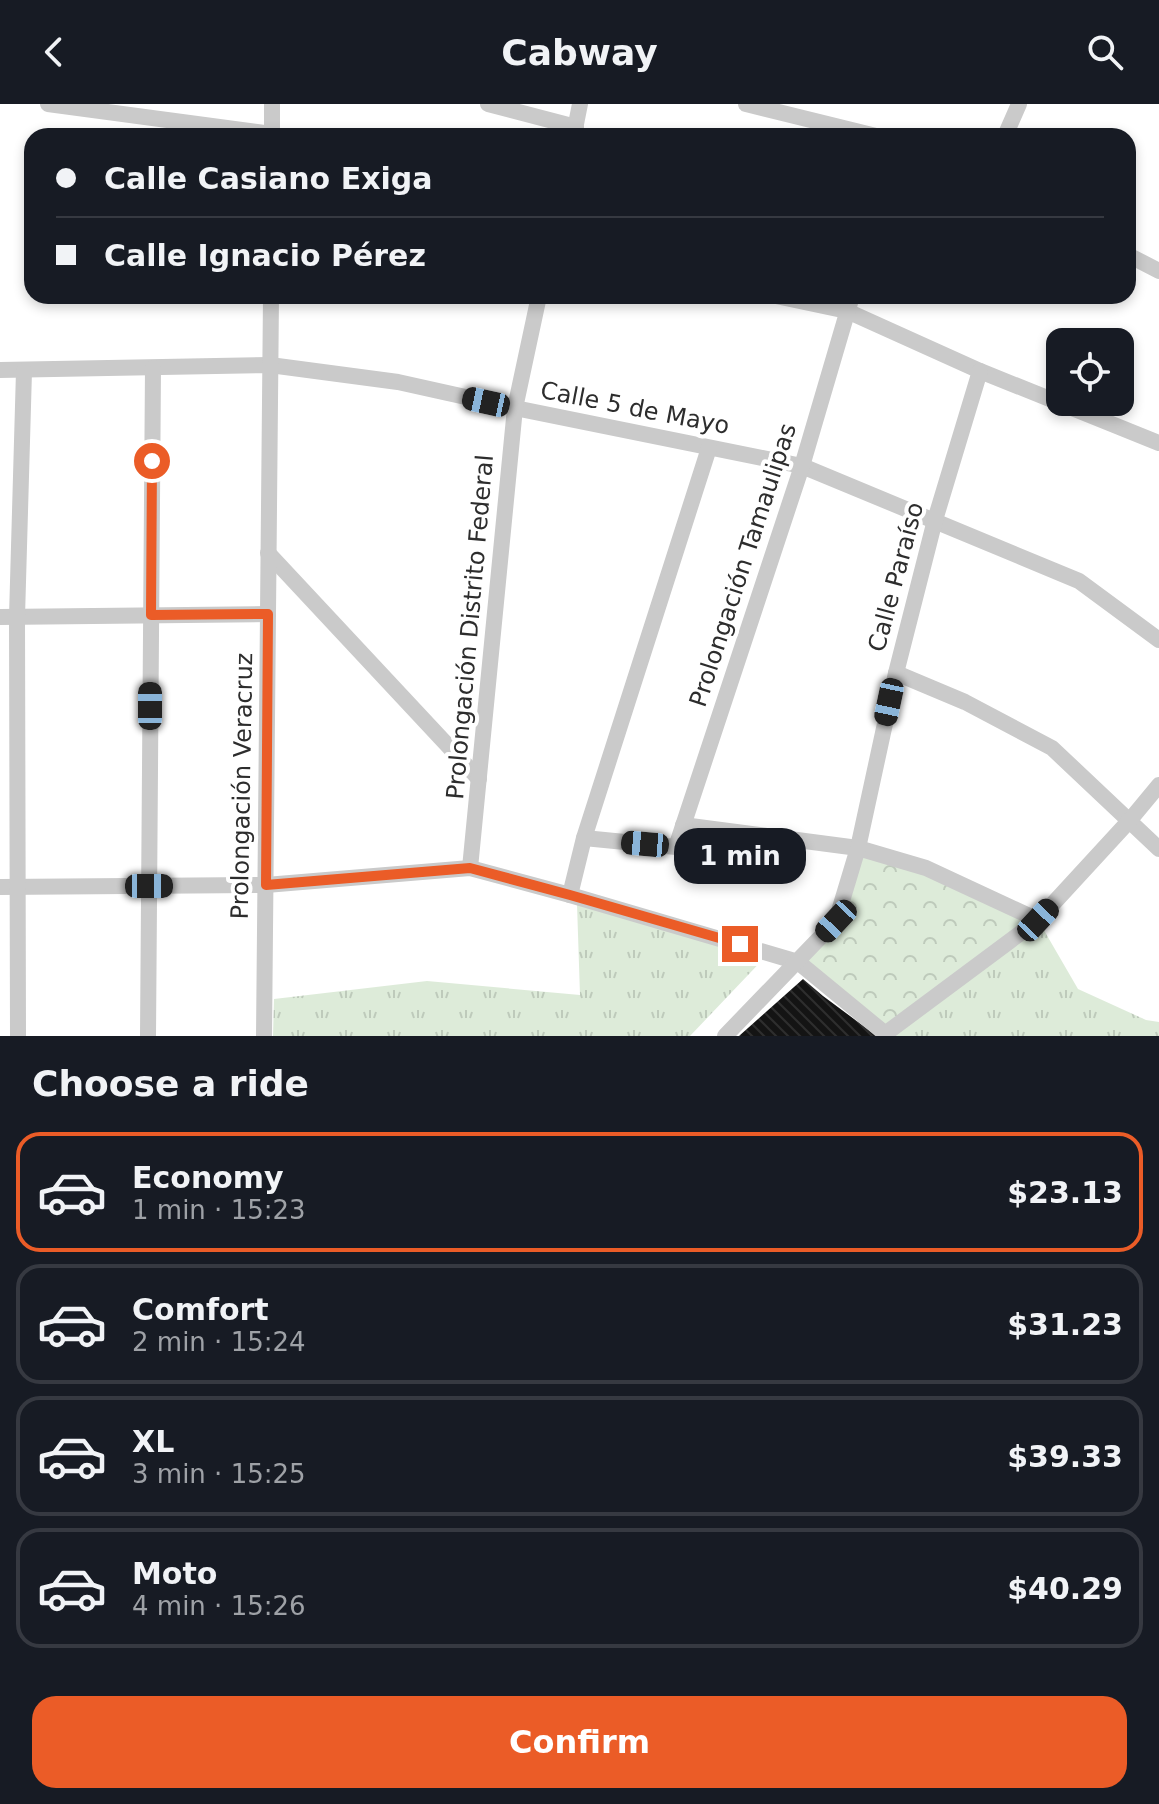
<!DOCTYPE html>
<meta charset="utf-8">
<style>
body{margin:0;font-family:"DejaVu Sans",sans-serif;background:#20242c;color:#f1f3f6;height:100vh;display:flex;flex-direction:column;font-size:30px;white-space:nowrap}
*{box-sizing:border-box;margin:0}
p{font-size:26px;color:#9ea1a6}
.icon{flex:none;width:44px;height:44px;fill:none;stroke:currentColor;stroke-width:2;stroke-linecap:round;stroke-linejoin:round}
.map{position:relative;height:932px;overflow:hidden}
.sheet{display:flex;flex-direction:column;background:#171b24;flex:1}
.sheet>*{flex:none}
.top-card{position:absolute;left:24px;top:24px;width:1112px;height:176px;border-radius:24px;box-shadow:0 4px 12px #0003;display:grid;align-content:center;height:176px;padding:0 32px;background:#171b24}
.tools{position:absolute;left:1046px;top:224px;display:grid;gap:16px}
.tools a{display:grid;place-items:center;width:88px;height:88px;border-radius:16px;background:#171b24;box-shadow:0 4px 12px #0003;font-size:40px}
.end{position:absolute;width:36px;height:36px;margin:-18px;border:10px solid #eb5c27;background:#fff;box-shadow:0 0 0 4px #fff}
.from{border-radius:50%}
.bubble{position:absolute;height:56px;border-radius:24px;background:#171b24;box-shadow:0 4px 12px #0003;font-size:26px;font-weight:700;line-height:56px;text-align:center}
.car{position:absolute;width:24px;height:48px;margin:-24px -12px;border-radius:10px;box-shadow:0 0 6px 2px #0007;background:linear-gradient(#222 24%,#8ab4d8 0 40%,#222 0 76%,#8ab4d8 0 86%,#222 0)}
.top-card b{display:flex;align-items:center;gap:28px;height:76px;font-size:30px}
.top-card b+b{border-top:2px solid #363941}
.top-card i{width:20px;height:20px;background:#f1f3f6}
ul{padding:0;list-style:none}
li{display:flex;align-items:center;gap:24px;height:120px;margin:0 16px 12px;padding:0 16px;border:4px solid #363941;border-radius:24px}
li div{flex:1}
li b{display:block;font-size:30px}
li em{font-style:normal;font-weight:700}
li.active{border-color:#eb5c27}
li>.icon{width:72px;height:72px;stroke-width:1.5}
h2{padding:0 32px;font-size:36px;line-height:96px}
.action{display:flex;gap:16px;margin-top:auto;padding:16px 32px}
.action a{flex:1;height:92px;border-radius:24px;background:#eb5c27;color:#fff;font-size:32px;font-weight:700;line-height:92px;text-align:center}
header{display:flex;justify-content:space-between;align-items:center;height:104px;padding:0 32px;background:#171b24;font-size:36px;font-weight:700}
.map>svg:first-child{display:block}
.grass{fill:url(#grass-tufts)}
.forest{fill:url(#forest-crowns)}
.building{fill:url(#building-back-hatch)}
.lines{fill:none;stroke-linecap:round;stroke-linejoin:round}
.minor{stroke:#cacaca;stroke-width:16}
.route{stroke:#eb5c27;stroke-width:10}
.labels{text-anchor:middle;stroke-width:8;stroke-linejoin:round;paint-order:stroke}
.street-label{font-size:24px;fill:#2d2d2d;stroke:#fff}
</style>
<header><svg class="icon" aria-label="back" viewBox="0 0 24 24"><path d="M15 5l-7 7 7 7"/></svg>Cabway<svg class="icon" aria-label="search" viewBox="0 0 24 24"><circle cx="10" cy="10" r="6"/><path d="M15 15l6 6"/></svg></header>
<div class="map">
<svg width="1159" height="932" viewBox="0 0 1159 932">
<defs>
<pattern id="grass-tufts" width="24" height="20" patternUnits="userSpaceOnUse" patternTransform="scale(2)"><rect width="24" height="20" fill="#ddebd9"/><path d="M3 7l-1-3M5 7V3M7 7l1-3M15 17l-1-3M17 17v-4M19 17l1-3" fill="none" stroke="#becabb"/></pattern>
<pattern id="forest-crowns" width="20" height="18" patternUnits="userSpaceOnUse" patternTransform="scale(2)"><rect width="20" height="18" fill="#ddebd9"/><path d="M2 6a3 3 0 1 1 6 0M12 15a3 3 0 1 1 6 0" fill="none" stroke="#becabb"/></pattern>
<pattern id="building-back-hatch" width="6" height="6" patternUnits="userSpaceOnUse" patternTransform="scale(2)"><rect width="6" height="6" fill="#141414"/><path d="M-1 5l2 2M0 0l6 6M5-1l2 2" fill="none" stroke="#2e2e2e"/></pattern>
</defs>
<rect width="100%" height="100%" fill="#fff"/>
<g class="grass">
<polygon points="577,800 769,849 690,932 273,932 274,895 427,877 580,891"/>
<polygon points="1038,816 1078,885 1146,916 1159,918 1159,932 892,932"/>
</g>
<polygon class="forest" points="858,744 1038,816 885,930 798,858 836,817"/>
<polygon class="building" points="803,875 823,892 877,932 739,932"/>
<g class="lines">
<g class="minor">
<polyline points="48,0 272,30"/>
<polyline points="488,0 576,23"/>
<polyline points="746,0 876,32"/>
<polyline points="574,30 580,0"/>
<polyline points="272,32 272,0"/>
<polyline points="1005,32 1019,0"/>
<polyline points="1128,151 1159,167"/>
<polyline points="776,192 847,207 980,267 1159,339"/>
<polyline points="0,266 270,261 398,278 515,304 802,362 1079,477 1159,536"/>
<polyline points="268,449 479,675"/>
<polyline points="0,513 268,510"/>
<polyline points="896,569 965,598 1052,644 1159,745"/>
<polyline points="683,721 858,744 926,764 1038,816"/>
<polyline points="584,734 676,743 802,362 852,192"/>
<polyline points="470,764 515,304 539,192"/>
<polyline points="0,783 266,781 470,764 570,791 798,858 888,932"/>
<polyline points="570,791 584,734 709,344"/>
<polyline points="885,930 1038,816 1130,716 1159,681"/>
<polyline points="18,932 17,513 24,267"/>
<polyline points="148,932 153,264"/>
<polyline points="264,932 271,192"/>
<polyline points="725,932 836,817 858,744 896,569 935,416 980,267"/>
</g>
</g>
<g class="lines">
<polyline class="route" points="152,357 151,511 268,510 266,781 470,764 570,791 740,840"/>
</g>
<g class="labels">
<g class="street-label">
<text transform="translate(635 304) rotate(11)" y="8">Calle 5 de Mayo</text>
<text transform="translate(743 461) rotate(-72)" y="8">Prolongación Tamaulipas</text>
<text transform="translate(896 473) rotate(-75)" y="8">Calle Paraíso</text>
<text transform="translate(470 523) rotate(-85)" y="8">Prolongación Distrito Federal</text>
<text transform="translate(242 682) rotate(-89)" y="8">Prolongación Veracruz</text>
</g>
</g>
</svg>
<div class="tools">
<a><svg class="icon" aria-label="locate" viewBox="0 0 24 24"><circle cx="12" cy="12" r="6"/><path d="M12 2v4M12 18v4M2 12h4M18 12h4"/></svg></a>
</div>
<i class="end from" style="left:152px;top:357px"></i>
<i class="end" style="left:740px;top:840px"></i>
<div class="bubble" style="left:674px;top:724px;width:132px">1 min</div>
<i class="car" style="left:486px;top:298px;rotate:282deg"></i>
<i class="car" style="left:889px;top:598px;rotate:192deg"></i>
<i class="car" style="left:150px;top:602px;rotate:0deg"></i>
<i class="car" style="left:645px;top:740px;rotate:275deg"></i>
<i class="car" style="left:149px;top:782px;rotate:90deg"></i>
<i class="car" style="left:1038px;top:816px;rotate:43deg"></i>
<i class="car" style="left:836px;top:817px;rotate:223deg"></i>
<div class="top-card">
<b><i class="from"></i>Calle Casiano Exiga</b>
<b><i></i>Calle Ignacio Pérez</b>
</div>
</div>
<section class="sheet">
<h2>Choose a ride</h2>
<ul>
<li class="active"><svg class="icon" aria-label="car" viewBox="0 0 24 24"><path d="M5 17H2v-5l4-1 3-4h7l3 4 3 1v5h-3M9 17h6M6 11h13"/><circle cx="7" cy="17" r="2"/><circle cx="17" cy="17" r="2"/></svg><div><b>Economy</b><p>1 min · 15:23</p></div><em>$23.13</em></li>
<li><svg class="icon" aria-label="car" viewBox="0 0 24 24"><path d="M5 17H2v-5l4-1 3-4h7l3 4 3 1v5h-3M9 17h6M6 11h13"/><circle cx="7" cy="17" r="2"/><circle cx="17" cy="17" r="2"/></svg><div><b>Comfort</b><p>2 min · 15:24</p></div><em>$31.23</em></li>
<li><svg class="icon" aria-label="car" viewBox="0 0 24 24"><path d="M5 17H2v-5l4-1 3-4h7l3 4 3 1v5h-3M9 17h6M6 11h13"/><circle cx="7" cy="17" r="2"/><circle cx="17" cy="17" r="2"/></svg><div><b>XL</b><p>3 min · 15:25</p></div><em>$39.33</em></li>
<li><svg class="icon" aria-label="car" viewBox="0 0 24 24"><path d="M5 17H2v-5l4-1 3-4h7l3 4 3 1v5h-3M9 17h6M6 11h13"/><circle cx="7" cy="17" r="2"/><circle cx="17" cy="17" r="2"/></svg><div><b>Moto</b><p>4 min · 15:26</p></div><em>$40.29</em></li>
</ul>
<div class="action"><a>Confirm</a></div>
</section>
